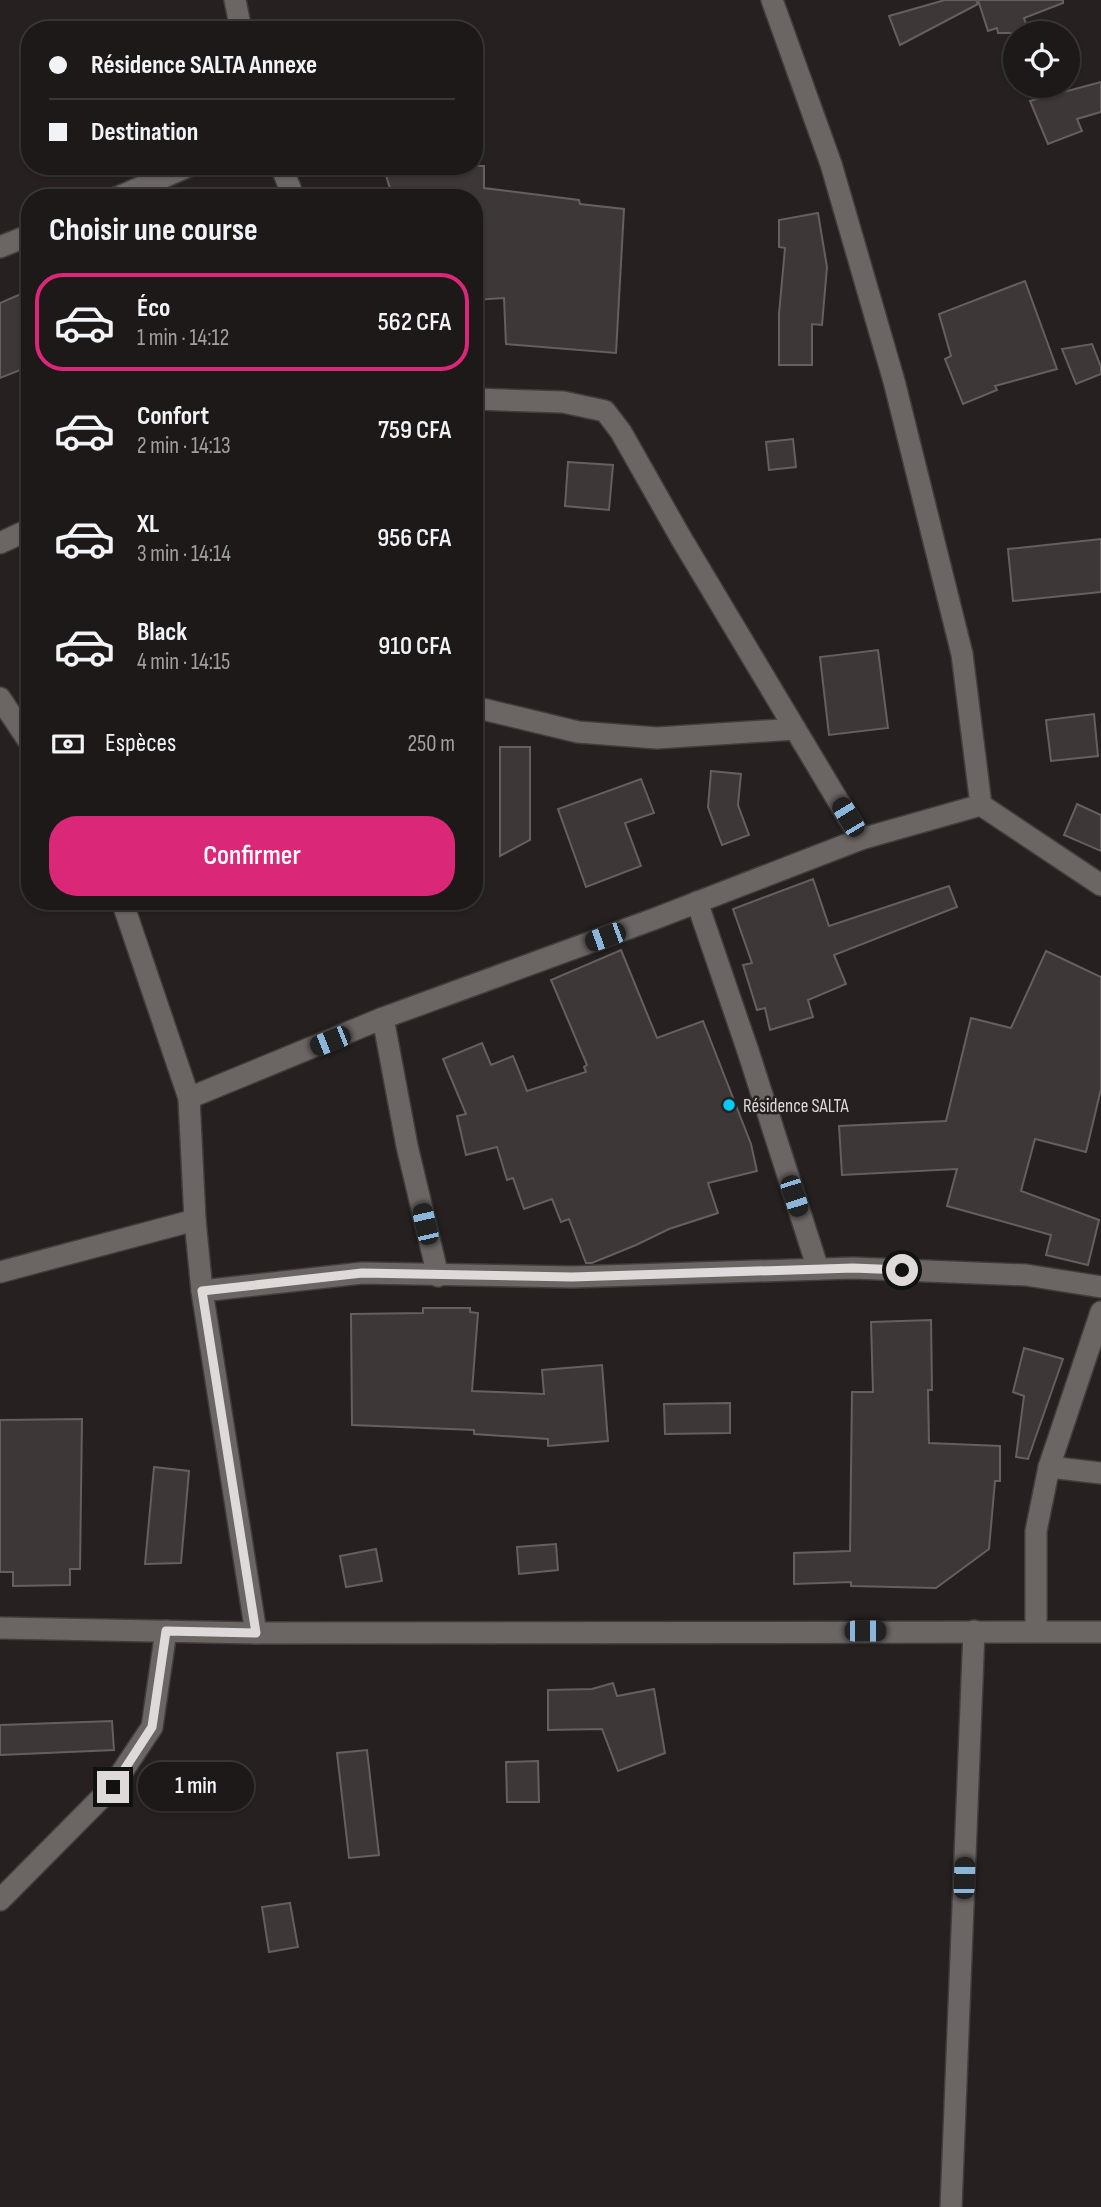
<!DOCTYPE html>
<html lang="fr">
<meta charset="utf-8">
<style>
body{margin:0;font-family:"Sofia Sans Condensed",sans-serif;background:#292625;color:#f1f3f6;height:100vh;display:flex;flex-direction:column;font-size:26px;white-space:nowrap}
*{box-sizing:border-box;margin:0}
p{font-size:23px;color:#a0a0a2}
.icon{flex:none;width:38px;height:38px;fill:none;stroke:currentColor;stroke-width:2;stroke-linecap:round;stroke-linejoin:round}
.map{position:relative;flex:1;overflow:hidden}
.drawer{position:absolute;left:21px;top:189px;width:462px;height:721px;display:flex;flex-direction:column;background:#1c1918;border-radius:28px;box-shadow:0 2px 5px #0004,0 0 0 2px #3a3837}
.drawer>*{flex:none}
.guide{position:absolute;left:21px;top:21px;width:462px;height:154px;border-radius:28px;box-shadow:0 2px 5px #0004,0 0 0 2px #3a3837;display:grid;align-content:center;height:154px;padding:0 28px;background:#1c1918}
.buttons{position:absolute;left:1003px;top:21px;display:grid;gap:14px}
.buttons a{display:grid;place-items:center;width:77px;height:77px;border-radius:50%;background:#1c1918;box-shadow:0 2px 5px #0004,0 0 0 2px #3a3837;font-size:35px}
.end{position:absolute;width:32px;height:32px;margin:-16px;border:9px solid #dddad9;background:#111;box-shadow:0 0 0 4px #111}
.from{border-radius:50%}
.bubble{position:absolute;height:49px;border-radius:24px;background:#1c1918;box-shadow:0 2px 5px #0004,0 0 0 2px #3a3837;font-size:23px;font-weight:600;line-height:49px;text-align:center}
.car{position:absolute;width:21px;height:42px;margin:-21px -10px;border-radius:9px;box-shadow:0 0 5px 2px #0007;background:linear-gradient(#222 24%,#8ab4d8 0 40%,#222 0 76%,#8ab4d8 0 86%,#222 0)}
.guide b{display:flex;align-items:center;gap:24px;height:66px;font-size:26px}
.guide b+b{border-top:2px solid #3a3837}
.guide i{width:18px;height:18px;background:#f1f3f6}
ul{padding:0;list-style:none}
li{display:flex;align-items:center;gap:21px;height:98px;margin:0 14px 10px;padding:0 14px;border:4px solid transparent;border-radius:28px}
li div{flex:1}
li b{display:block;font-size:26px}
li em{font-style:normal;font-weight:600}
li.current{border-color:#db2777}
li>.icon{width:63px;height:63px;stroke-width:1.5}
h2{padding:0 28px;font-size:32px;line-height:84px}
.pay{display:flex;align-items:center;gap:18px;height:77px;padding:0 28px;font-size:26px}
.pay p{margin-inline-start:auto}
.primary-button{display:flex;gap:14px;margin-top:auto;padding:14px 28px}
.primary-button a{flex:1;height:80px;border-radius:28px;background:#db2777;color:#fff;font-size:28px;font-weight:600;line-height:80px;text-align:center}
.map>svg:first-child{display:block}
.building{fill:#3d3837;stroke:#655f5d;stroke-width:2}
.lines{fill:none;stroke-linecap:round;stroke-linejoin:round}
.street-casing{stroke:#403d3b;stroke-width:24}
.street{stroke:#6b6664;stroke-width:21}
.route{stroke:#dddad9;stroke-width:9}
.poi-dot{fill:#00cbf9;stroke:#262120;stroke-width:2.5}
.labels{text-anchor:middle;stroke-width:5;stroke-linejoin:round;paint-order:stroke}
.poi-label{font-size:19px;fill:#dddad9;stroke:#262120;text-anchor:start}
</style>
<div class="map">
<svg width="1101" height="2207" viewBox="0 0 1101 2207">
<rect width="100%" height="100%" fill="#262120"/>
<g class="building">
<polygon points="945,0 976,0 978,4 900,45 889,16"/>
<polygon points="978,0 1063,0 1063,3 1024,18 1029,33 998,33 997,28 988,31"/>
<polygon points="1101,82 1101,112 1077,119 1082,131 1048,144 1030,101"/>
<polygon points="383,166 484,166 484,188 579,200 580,204 624,209 616,353 506,344 504,298 474,300 474,198 393,198"/>
<polygon points="818,213 827,267 822,325 812,324 812,365 779,365 779,314 785,248 779,247 779,220"/>
<polygon points="1025,281 1057,369 995,386 997,390 963,404 945,359 951,356 939,314"/>
<polygon points="30,290 30,366 0,378 0,303"/>
<polygon points="1092,344 1101,367 1101,374 1076,384 1062,349"/>
<polygon points="793,439 796,467 769,470 766,442"/>
<polygon points="568,462 613,465 609,510 565,506"/>
<polygon points="1101,539 1101,592 1013,601 1008,549"/>
<polygon points="878,650 888,728 829,735 820,657"/>
<polygon points="1094,714 1098,756 1051,761 1046,720"/>
<polygon points="500,747 530,747 530,840 500,856"/>
<polygon points="711,771 741,774 738,805 749,835 722,845 708,807"/>
<polygon points="641,779 654,813 625,823 641,866 586,887 558,809"/>
<polygon points="1077,804 1101,815 1101,851 1064,835"/>
<polygon points="813,879 829,926 949,886 957,907 834,955 846,984 808,1000 813,1017 770,1030 765,1008 757,1010 743,965 752,963 733,909"/>
<polygon points="621,950 657,1038 703,1021 751,1144 757,1171 708,1183 718,1213 669,1229 636,1245 592,1263 586,1263 569,1219 561,1222 552,1199 524,1209 513,1178 507,1180 497,1147 466,1155 457,1116 466,1114 443,1059 482,1043 491,1065 513,1056 527,1091 586,1072 584,1067 587,1065 551,980"/>
<polygon points="1046,951 1101,977 1101,1089 1086,1152 1035,1139 1021,1191 1099,1220 1088,1265 1046,1255 1051,1235 947,1206 957,1169 842,1175 839,1126 946,1121 971,1018 1011,1028"/>
<polygon points="423,1308 470,1308 470,1312 478,1313 472,1391 544,1394 542,1370 602,1365 608,1441 548,1446 548,1439 474,1434 474,1430 352,1425 351,1314 423,1313"/>
<polygon points="931,1320 932,1390 928,1390 929,1443 1000,1446 1000,1481 995,1481 989,1549 936,1588 851,1586 851,1582 794,1584 794,1553 850,1551 852,1392 873,1392 871,1322"/>
<polygon points="1024,1348 1063,1359 1028,1459 1016,1457 1024,1396 1013,1392"/>
<polygon points="730,1403 730,1433 665,1434 664,1404"/>
<polygon points="82,1419 80,1569 70,1569 70,1585 13,1586 13,1572 0,1572 0,1420"/>
<polygon points="154,1467 189,1471 181,1563 145,1564"/>
<polygon points="556,1544 558,1570 519,1574 517,1547"/>
<polygon points="376,1549 382,1581 346,1587 340,1556"/>
<polygon points="613,1683 617,1696 654,1689 665,1753 618,1771 602,1729 548,1730 548,1690 592,1689"/>
<polygon points="112,1721 114,1750 0,1755 0,1725"/>
<polygon points="367,1750 379,1855 349,1858 337,1753"/>
<polygon points="538,1761 539,1802 507,1802 506,1762"/>
<polygon points="290,1903 298,1947 269,1952 262,1907"/>
</g>
<g class="lines">
<g class="street-casing">
<g id="street">
<polyline points="235,0 241,30"/>
<polyline points="772,0 831,164 894,381 962,654 981,805 1101,885"/>
<polyline points="281,166 294,198"/>
<polyline points="116,198 189,166"/>
<polyline points="0,247 30,235"/>
<polyline points="474,399 563,402 605,411 621,432 681,538 861,839"/>
<polyline points="0,543 30,529"/>
<polyline points="0,698 30,743"/>
<polyline points="474,707 578,732 657,738 795,729"/>
<polyline points="122,901 189,1098 195,1220 202,1291 256,1633"/>
<polyline points="697,902 748,1051 818,1269"/>
<polyline points="383,1018 407,1146 438,1276"/>
<polyline points="189,1098 383,1018 654,919 861,839 981,805"/>
<polyline points="0,1272 195,1220"/>
<polyline points="202,1291 362,1273 572,1277 853,1268 1026,1275 1101,1287"/>
<polyline points="1049,1467 1101,1473"/>
<polyline points="0,1628 256,1633 1101,1632"/>
<polyline points="1036,1630 1036,1531 1049,1467 1101,1312"/>
<polyline points="0,1900 112,1787 152,1727 166,1631"/>
<polyline points="951,2207 974,1631"/>
</g>
</g>
<use href="#street" class="street"/>
</g>
<g class="lines">
<polyline class="route" points="113,1787 152,1727 166,1631 256,1633 202,1291 362,1273 572,1277 853,1268 902,1270"/>
</g>
<circle class="poi-dot" cx="729" cy="1105" r="7"/>
<g class="labels">
<g class="poi-label">
<text x="743" y="1112">Résidence SALTA</text>
</g>
</g>
</svg>
<div class="buttons">
<a><svg class="icon" aria-label="locate" viewBox="0 0 24 24"><circle cx="12" cy="12" r="6"/><path d="M12 2v4M12 18v4M2 12h4M18 12h4"/></svg></a>
</div>
<i class="end from" style="left:902px;top:1270px"></i>
<i class="end" style="left:113px;top:1787px"></i>
<div class="bubble" style="left:138px;top:1762px;width:116px">1 min</div>
<i class="car" style="left:848px;top:817px;rotate:329deg"></i>
<i class="car" style="left:605px;top:937px;rotate:250deg"></i>
<i class="car" style="left:330px;top:1041px;rotate:248deg"></i>
<i class="car" style="left:794px;top:1196px;rotate:162deg"></i>
<i class="car" style="left:425px;top:1224px;rotate:347deg"></i>
<i class="car" style="left:865px;top:1631px;rotate:90deg"></i>
<i class="car" style="left:964px;top:1878px;rotate:2deg"></i>
<div class="guide">
<b><i class="from"></i>Résidence SALTA Annexe</b>
<b><i></i>Destination</b>
</div>
<section class="drawer">
<h2>Choisir une course</h2>
<ul>
<li class="current"><svg class="icon" aria-label="car" viewBox="0 0 24 24"><path d="M5 17H2v-5l4-1 3-4h7l3 4 3 1v5h-3M9 17h6M6 11h13"/><circle cx="7" cy="17" r="2"/><circle cx="17" cy="17" r="2"/></svg><div><b>Éco</b><p>1 min · 14:12</p></div><em>562 CFA</em></li>
<li><svg class="icon" aria-label="car" viewBox="0 0 24 24"><path d="M5 17H2v-5l4-1 3-4h7l3 4 3 1v5h-3M9 17h6M6 11h13"/><circle cx="7" cy="17" r="2"/><circle cx="17" cy="17" r="2"/></svg><div><b>Confort</b><p>2 min · 14:13</p></div><em>759 CFA</em></li>
<li><svg class="icon" aria-label="car" viewBox="0 0 24 24"><path d="M5 17H2v-5l4-1 3-4h7l3 4 3 1v5h-3M9 17h6M6 11h13"/><circle cx="7" cy="17" r="2"/><circle cx="17" cy="17" r="2"/></svg><div><b>XL</b><p>3 min · 14:14</p></div><em>956 CFA</em></li>
<li><svg class="icon" aria-label="car" viewBox="0 0 24 24"><path d="M5 17H2v-5l4-1 3-4h7l3 4 3 1v5h-3M9 17h6M6 11h13"/><circle cx="7" cy="17" r="2"/><circle cx="17" cy="17" r="2"/></svg><div><b>Black</b><p>4 min · 14:15</p></div><em>910 CFA</em></li>
</ul>
<div class="pay"><svg class="icon" aria-label="cash" viewBox="0 0 24 24"><path d="M3 7h18v10H3z"/><circle cx="12" cy="12" r="2"/></svg>Espèces<p>250 m</p></div>
<div class="primary-button"><a>Confirmer</a></div>
</section>
</div>
